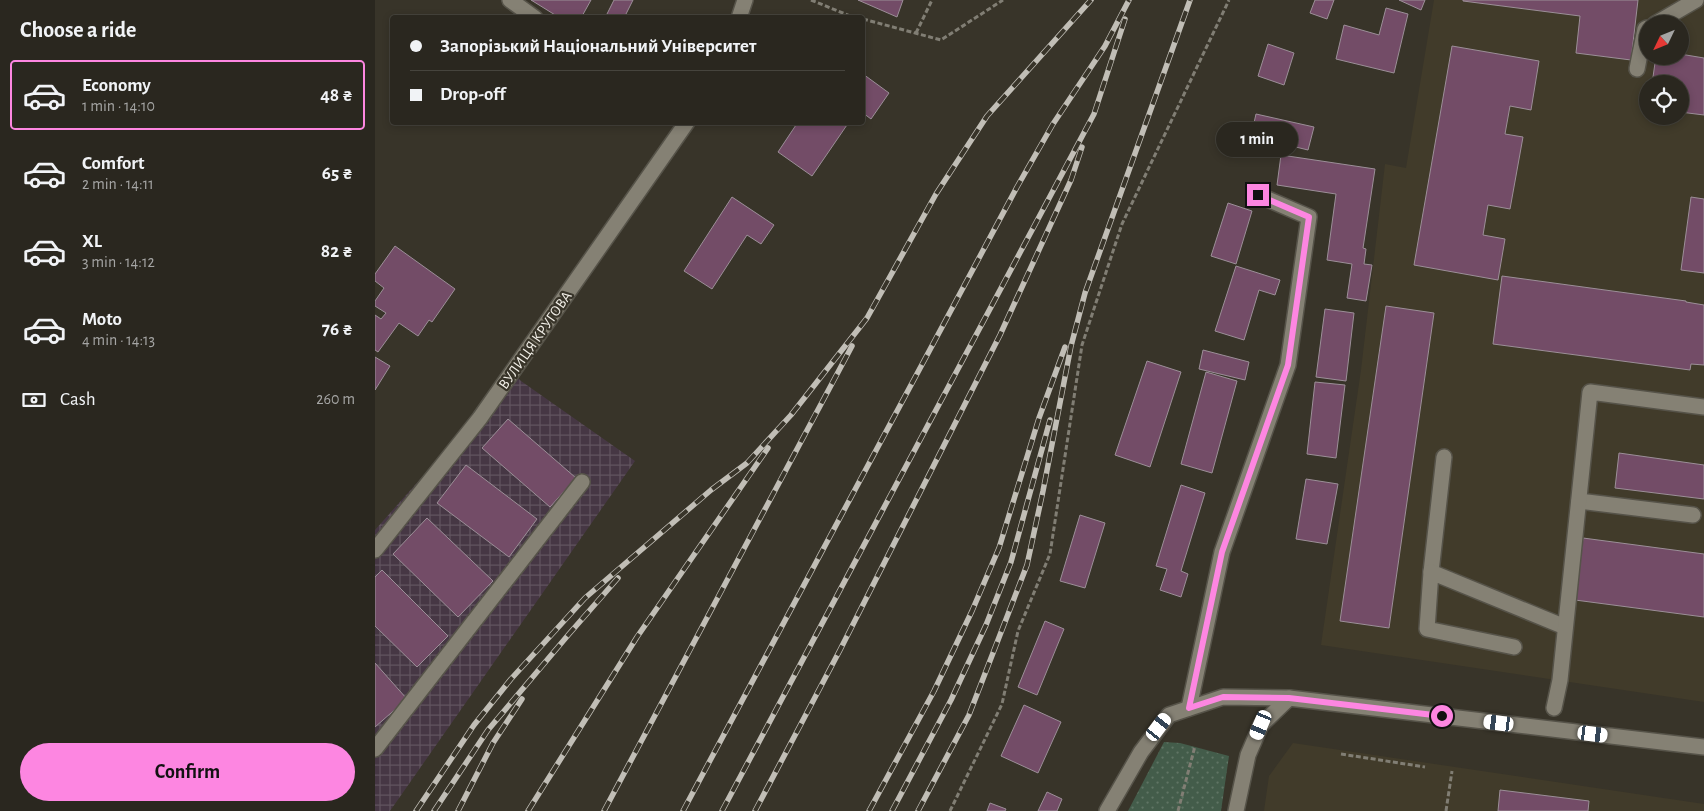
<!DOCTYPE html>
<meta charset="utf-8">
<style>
body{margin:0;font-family:"Alegreya Sans",sans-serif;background:#36332c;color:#f1f3f6;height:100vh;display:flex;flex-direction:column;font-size:19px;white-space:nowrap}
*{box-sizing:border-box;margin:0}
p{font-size:16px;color:#a5a5a4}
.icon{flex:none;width:28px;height:28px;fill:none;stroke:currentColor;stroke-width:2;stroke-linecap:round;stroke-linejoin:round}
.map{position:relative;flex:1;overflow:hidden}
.panel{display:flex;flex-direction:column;background:#2a271f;width:375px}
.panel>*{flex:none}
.top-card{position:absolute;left:15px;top:15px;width:475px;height:110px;border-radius:5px;box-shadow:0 2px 8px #0003,0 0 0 1px #46443d;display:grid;align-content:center;height:110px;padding:0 20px;background:#2a271f}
.needle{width:32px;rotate:227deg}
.controls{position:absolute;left:1264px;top:15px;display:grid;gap:10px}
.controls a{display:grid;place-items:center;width:50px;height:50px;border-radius:50%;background:#2a271f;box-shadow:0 2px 8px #0003,0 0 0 1px #46443d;font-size:25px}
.end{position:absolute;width:22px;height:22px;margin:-11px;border:6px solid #fd86e1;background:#111;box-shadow:0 0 0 2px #111}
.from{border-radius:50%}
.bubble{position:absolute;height:35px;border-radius:18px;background:#2a271f;box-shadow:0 2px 8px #0003,0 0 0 1px #46443d;font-size:16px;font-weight:600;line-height:35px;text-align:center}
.car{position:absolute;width:15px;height:30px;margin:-15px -8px;border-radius:6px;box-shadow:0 0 4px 1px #0007;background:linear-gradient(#fff 24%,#345 0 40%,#fff 0 76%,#345 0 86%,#fff 0)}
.top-card b{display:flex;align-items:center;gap:18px;height:48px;font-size:19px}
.top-card b+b{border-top:1px solid #46443d}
.top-card i{width:12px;height:12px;background:#f1f3f6}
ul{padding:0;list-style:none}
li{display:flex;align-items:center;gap:15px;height:70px;margin:0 10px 8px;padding:0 10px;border:2px solid transparent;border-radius:5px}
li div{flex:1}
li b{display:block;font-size:19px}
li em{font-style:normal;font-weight:600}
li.selected{border-color:#fd86e1}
li>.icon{width:45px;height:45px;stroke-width:1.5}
h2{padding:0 20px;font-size:22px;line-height:60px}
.pay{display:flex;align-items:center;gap:12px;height:55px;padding:0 20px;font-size:19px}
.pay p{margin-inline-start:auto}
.primary-button{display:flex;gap:10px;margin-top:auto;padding:10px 20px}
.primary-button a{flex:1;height:58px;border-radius:30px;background:#fd86e1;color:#111;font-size:20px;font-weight:600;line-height:58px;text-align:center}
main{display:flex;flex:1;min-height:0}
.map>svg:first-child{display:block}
.built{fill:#413b2a;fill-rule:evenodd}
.industrial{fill:url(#industrial-grid)}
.park{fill:url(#park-dots)}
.building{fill:#734c67;stroke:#9c8f98}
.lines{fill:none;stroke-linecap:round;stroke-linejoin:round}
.minor-casing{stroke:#565349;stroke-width:18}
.path{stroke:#817e74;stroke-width:3;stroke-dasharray:5 2.5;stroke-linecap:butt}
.minor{stroke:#858174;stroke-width:15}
.rail-casing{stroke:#c1beb6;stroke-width:5.5}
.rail{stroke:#383429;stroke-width:4;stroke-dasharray:11;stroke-linecap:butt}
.route{stroke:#fd86e1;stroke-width:6}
.labels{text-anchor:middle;stroke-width:4.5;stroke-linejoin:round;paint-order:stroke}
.street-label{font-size:15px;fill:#f3f0e9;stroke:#383429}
</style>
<main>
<section class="panel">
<h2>Choose a ride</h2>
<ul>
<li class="selected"><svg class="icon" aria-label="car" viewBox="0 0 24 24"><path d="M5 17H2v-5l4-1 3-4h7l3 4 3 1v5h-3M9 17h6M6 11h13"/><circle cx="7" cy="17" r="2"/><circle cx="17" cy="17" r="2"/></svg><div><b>Economy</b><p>1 min · 14:10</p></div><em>48 ₴</em></li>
<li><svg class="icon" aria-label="car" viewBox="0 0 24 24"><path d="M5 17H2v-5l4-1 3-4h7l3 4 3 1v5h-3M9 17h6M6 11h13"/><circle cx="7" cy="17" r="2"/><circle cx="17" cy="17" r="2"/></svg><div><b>Comfort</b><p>2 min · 14:11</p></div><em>65 ₴</em></li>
<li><svg class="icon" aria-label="car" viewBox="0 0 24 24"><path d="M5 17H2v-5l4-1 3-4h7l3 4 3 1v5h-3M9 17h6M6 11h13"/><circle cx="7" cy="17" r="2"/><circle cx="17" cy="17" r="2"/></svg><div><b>XL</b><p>3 min · 14:12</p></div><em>82 ₴</em></li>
<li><svg class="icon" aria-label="car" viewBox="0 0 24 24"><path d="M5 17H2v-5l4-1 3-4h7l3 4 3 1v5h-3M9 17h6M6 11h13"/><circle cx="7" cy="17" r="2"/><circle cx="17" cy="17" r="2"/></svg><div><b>Moto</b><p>4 min · 14:13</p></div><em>76 ₴</em></li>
</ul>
<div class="pay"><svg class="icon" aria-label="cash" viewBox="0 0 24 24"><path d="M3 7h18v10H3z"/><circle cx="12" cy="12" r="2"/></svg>Cash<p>260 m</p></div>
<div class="primary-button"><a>Confirm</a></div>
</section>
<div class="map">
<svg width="1329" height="811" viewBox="0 0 1329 811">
<defs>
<pattern id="industrial-grid" width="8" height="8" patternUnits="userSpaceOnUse" patternTransform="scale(1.25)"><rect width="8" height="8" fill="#463744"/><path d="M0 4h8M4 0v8" fill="none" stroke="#61545f"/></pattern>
<pattern id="park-dots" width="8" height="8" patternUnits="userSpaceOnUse" patternTransform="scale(1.25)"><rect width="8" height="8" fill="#435c4a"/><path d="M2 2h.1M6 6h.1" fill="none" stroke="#5f7464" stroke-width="1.8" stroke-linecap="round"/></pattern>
</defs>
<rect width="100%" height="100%" fill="#383429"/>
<g class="built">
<path d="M1059,0H1329V702L946,645L986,370L1010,164L1031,168ZM1272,24H1305V56H1272ZM1272,84H1305V116H1272Z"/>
<polygon points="918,743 1329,804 1329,811 889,811 894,776"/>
</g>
<polygon class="industrial" points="136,371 146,381 260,461 15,811 0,811 0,530 56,467"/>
<polygon class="park" points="789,742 805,743 854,756 846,811 753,811"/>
<g class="building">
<polygon points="156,0 216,0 206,18 185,18"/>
<polygon points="239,0 258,0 249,18 230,18"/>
<polygon points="483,0 528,0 522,17"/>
<polygon points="940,0 959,0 952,19 935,13"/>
<polygon points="1024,0 1050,0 1046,10"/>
<polygon points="1088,0 1263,0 1256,60 1201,53 1205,16 1088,1"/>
<polygon points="1011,8 1033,14 1019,73 961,59 969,25 1004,35"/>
<polygon points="893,44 919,53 909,85 883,76"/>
<polygon points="1077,46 1164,61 1156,110 1135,106 1130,134 1148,137 1135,209 1113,205 1108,235 1130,239 1123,280 1039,265"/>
<polygon points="1305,54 1329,58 1329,115 1305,112 1305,84 1277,84 1281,56 1305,56"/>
<polygon points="488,74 514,93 496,119 488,113"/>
<polygon points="881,114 939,127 933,150 876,136"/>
<polygon points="423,122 474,122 437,176 403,152"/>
<polygon points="906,155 1000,169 988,248 991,249 989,264 997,265 991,301 972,298 977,264 952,260 961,194 902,185"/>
<polygon points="357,197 399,225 386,244 372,235 337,289 309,271"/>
<polygon points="1316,197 1329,199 1329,273 1306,270"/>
<polygon points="853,203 877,211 861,264 836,256"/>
<polygon points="20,246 80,289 57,322 54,320 43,336 24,323 3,352 0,350 0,315 6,319 11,313 0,306 0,301 9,288 0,281 0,274"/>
<polygon points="861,266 905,280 900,295 884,290 869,340 840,331"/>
<polygon points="1127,276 1311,301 1311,302 1329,305 1329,365 1316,364 1315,370 1118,344"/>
<polygon points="1011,306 1059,313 1014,628 965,621"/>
<polygon points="950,309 979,313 971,381 941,377"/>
<polygon points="828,350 874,362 870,380 824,369"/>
<polygon points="0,357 15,366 0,390"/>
<polygon points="772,361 806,372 775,467 740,455"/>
<polygon points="831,372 862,381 837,473 806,464"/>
<polygon points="940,382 970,385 961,458 932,454"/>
<polygon points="133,419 201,478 175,507 107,448"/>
<polygon points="1244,453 1329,465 1329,499 1240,488"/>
<polygon points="91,465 162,519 134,557 62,503"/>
<polygon points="931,479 963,484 952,544 921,539"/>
<polygon points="806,485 830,493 806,571 813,574 806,597 785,590 792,569 781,566"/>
<polygon points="705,515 730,523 710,588 685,581"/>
<polygon points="52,518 118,581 83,617 18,554"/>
<polygon points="1208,538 1329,554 1329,617 1200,600"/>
<polygon points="7,570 73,636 42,667 0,626 0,577"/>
<polygon points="670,621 689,629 662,695 643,687"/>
<polygon points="0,663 32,699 0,727"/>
<polygon points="649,705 686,722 663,773 626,756"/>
<polygon points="1125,790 1214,801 1213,811 1123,811"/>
<polygon points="672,792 687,799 682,811 663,811"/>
<polygon points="615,803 631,809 630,811 612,811"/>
</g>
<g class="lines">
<g class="minor-casing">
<g id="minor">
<polyline points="135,0 160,18"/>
<polyline points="364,18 370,0"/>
<polyline points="1280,24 1321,0"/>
<polyline points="1262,69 1270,29 1272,28"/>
<polyline points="1204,501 1318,515"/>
<polyline points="0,550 105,418 312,122"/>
<polyline points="1056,572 1069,457"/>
<polyline points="1139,647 1052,629 1056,572 1190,627"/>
<polyline points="814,708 847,552 913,365 934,217 883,195"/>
<polyline points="1179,708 1185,680 1215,392 1329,407"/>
<polyline points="0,749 207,482"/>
<polyline points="732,811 766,752 794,715 848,697 914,698 1329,747"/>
<polyline points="861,811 873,755 886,725 914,698"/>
</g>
</g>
<g class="path">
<polyline points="436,0 480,18"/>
<polyline points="488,19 566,40 628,0"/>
<polyline points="541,33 557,0"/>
<polyline points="966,754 1050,767"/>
<polyline points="575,811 627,704 643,631 675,554 707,345 747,224 854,0"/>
<polyline points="803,811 820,746"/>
<polyline points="1071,811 1077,771"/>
</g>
<use href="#minor" class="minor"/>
<g class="rail-casing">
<g id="rail">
<polyline points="41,811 99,725 136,679 210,598 336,490 372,463 416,415 492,318 561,194 612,116 716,0"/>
<polyline points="59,811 113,730 194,634 243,578"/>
<polyline points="83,811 118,743 147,699"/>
<polyline points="153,811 262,637 393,448"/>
<polyline points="229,811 477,346"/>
<polyline points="308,811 642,187 678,124 730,46 754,0"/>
<polyline points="347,811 719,114 750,19"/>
<polyline points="380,811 465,650 625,335 696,180 707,147"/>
<polyline points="494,811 559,691 597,611 624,548 664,418 690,347"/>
<polyline points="517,811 576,700 611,625 636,562 675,420"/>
<polyline points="543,811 594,715 652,565 668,491 696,346 710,293 815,0"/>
</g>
</g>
<use href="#rail" class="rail"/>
</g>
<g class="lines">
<polyline class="route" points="883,195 934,217 913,365 847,552 814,708 848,697 914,698 1067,716"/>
</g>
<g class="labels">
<g class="street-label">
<text transform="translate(160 340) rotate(-55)" y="5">ВУЛИЦЯ КРУГОВА</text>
</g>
</g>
</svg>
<div class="controls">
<a><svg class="needle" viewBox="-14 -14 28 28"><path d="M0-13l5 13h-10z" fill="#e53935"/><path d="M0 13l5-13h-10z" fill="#a5a5a4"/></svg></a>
<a><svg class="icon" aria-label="locate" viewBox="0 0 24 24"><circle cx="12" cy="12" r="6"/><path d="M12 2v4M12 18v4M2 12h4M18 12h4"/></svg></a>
</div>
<i class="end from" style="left:1067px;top:716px"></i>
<i class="end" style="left:883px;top:195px"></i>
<div class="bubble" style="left:841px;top:122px;width:82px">1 min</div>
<i class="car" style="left:1124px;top:723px;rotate:277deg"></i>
<i class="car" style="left:886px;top:725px;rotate:203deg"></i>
<i class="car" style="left:784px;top:727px;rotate:37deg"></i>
<i class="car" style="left:1218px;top:734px;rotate:97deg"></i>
<div class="top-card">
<b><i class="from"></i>Запорізький Національний Університет</b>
<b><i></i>Drop-off</b>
</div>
</div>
</main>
